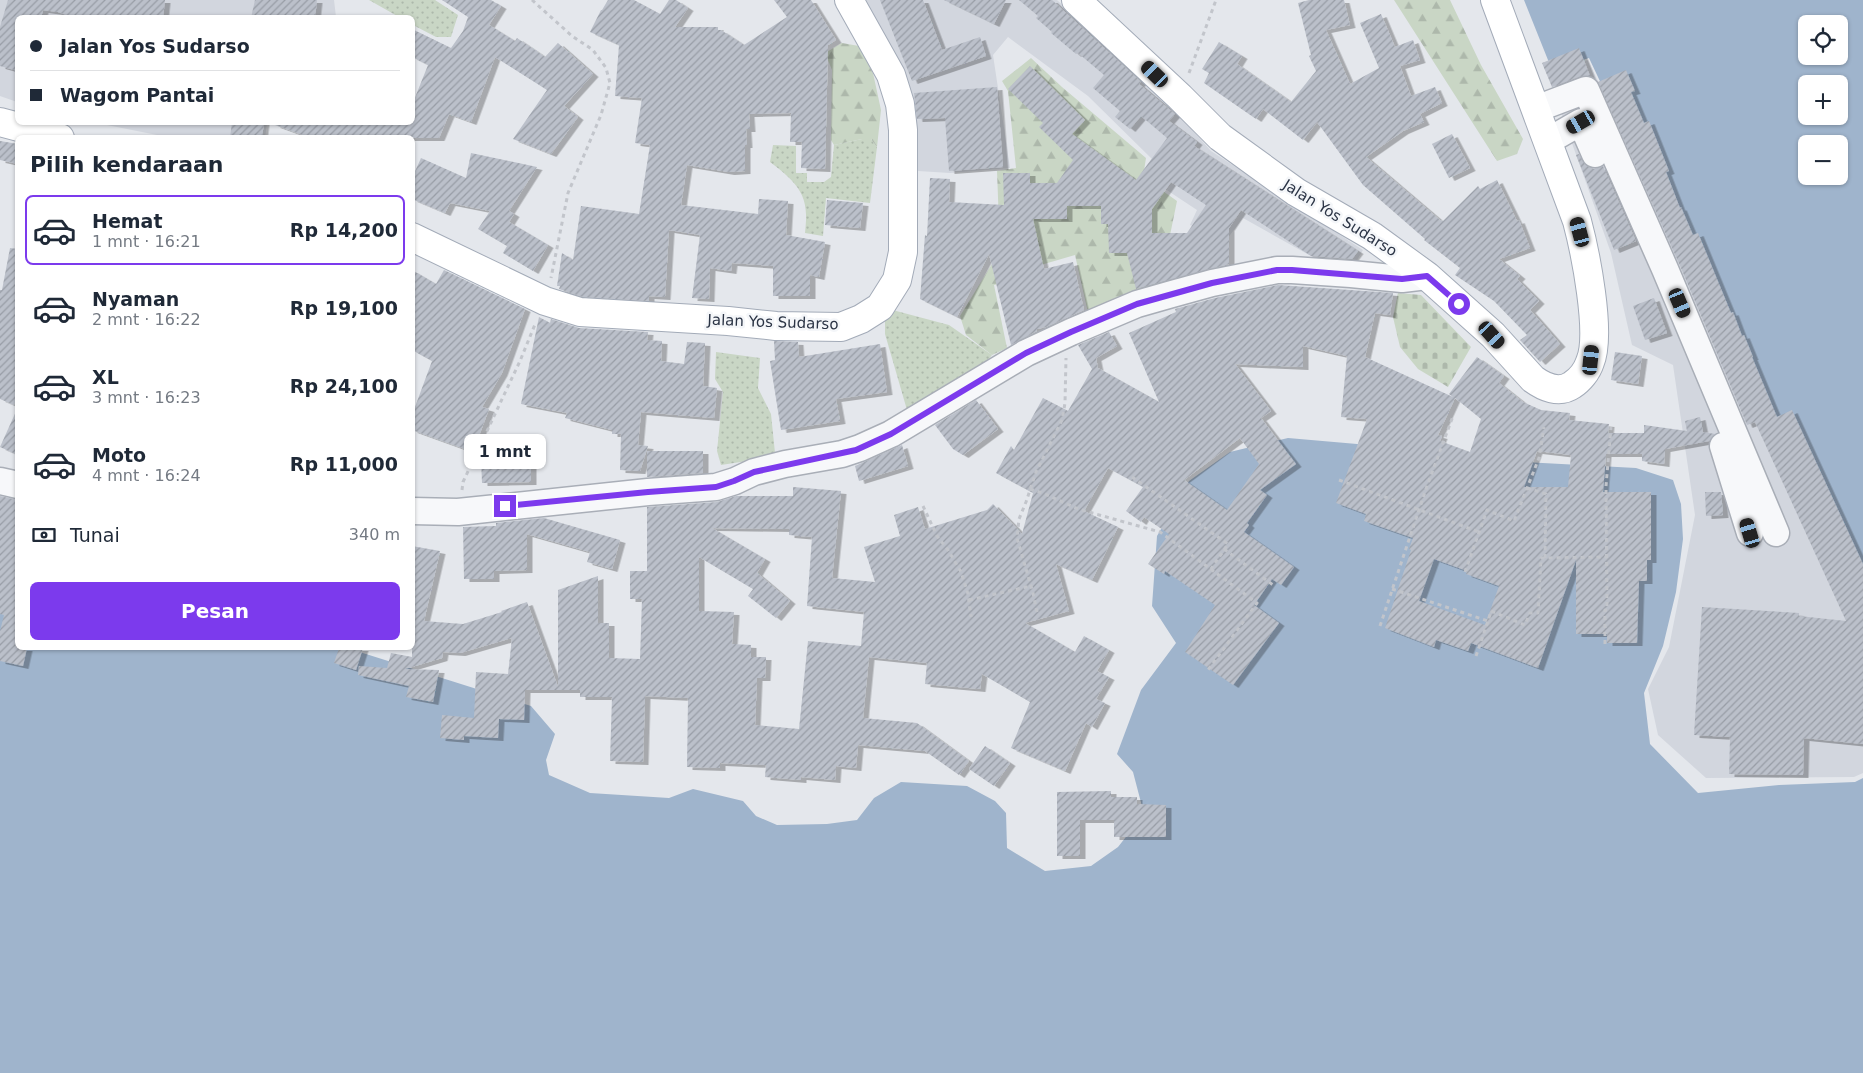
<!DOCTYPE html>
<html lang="id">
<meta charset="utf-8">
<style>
body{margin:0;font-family:"DejaVu Sans",sans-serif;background:#f6f6f7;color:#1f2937;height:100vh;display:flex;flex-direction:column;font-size:19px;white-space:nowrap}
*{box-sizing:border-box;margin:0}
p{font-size:16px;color:#747a83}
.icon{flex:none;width:28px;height:28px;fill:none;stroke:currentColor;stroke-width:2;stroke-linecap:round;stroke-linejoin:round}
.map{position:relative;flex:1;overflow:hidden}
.side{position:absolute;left:15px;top:135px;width:400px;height:515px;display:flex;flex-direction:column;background:#fff;border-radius:8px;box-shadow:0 1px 4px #0004}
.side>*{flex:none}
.banner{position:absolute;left:15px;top:15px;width:400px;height:110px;border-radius:8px;box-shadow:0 1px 4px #0004;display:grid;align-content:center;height:110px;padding:0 15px;background:#fff}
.controls{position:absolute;left:1798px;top:15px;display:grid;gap:10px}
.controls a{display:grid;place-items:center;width:50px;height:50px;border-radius:8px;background:#fff;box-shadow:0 1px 4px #0004;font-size:25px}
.end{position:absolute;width:22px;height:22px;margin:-11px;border:6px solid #7c3aed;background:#fff;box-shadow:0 0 0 2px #fff}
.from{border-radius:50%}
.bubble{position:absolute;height:35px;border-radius:8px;background:#fff;box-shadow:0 1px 4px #0004;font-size:16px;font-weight:600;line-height:35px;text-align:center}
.car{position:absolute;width:15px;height:30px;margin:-15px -8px;border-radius:6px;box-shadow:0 0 4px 1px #0007;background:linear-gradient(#222 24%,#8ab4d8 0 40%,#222 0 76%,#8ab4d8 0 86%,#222 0)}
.banner b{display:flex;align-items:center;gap:18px;height:48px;font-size:19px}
.banner b+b{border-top:1px solid #e0e1e3}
.banner i{width:12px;height:12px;background:#1f2937}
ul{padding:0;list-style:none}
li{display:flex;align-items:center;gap:15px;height:70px;margin:0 10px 8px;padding:0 5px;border:2px solid transparent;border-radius:8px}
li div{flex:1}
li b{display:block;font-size:19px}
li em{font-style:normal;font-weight:600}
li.on{border-color:#7c3aed}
li>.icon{width:45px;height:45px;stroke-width:1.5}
h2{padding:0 15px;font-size:22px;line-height:60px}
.pay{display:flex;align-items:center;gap:12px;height:55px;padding:0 15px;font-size:19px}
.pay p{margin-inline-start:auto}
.button{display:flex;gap:10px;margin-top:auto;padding:10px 15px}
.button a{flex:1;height:58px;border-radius:8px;background:#7c3aed;color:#fff;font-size:20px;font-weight:600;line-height:58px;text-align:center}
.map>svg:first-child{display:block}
.built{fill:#d2d6de}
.grass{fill:url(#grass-dots)}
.forest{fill:url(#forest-firs)}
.cemetery{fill:url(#cemetery-stones)}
.water{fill:#9fb4cc;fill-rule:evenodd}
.building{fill:url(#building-hatch);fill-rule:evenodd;filter:url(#shadow)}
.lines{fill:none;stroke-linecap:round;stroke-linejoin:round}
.minor-casing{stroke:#a9aeb7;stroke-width:29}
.major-casing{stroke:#a3abb8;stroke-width:30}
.path{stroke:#c2c5cb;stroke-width:3;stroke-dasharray:4 4;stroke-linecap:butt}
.minor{stroke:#f7f8fa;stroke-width:26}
.major{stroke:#fff;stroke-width:28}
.route{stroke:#7c3aed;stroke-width:6}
.labels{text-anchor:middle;stroke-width:5;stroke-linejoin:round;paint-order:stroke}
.street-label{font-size:15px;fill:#2b3445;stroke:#f4f6f9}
</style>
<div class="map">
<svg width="1863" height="1073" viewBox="0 0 1863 1073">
<defs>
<pattern id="grass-dots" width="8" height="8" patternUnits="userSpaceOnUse" patternTransform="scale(1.25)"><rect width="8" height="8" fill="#c9d6c5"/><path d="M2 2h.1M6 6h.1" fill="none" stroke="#adb8ab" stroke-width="1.8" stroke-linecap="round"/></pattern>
<pattern id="forest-firs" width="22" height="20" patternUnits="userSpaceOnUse" patternTransform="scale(1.25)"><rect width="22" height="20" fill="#c9d6c5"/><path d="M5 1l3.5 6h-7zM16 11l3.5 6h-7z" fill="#adb8ab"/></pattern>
<pattern id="cemetery-stones" width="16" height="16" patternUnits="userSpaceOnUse" patternTransform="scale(1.25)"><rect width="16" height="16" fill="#c9d6c5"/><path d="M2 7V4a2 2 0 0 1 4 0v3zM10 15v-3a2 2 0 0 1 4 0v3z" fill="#adb8ab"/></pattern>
<pattern id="building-hatch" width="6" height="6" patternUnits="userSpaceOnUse" patternTransform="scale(1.25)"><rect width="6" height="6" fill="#bbc0ca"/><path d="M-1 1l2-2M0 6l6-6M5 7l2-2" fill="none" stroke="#989da6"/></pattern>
<filter id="shadow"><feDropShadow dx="5.5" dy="3" stdDeviation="0" flood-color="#0004"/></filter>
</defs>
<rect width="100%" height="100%" fill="#e4e7ec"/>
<g class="built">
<polygon points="0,0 334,0 336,17 18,18 17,102 0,96"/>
<polygon points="860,0 1057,0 1169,104 1211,151 1363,250 1353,267 1334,269 1243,218 1227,239 1221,239 1190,225 1197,210 1144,175 1153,160 1088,96 1008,37 993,55 1010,168 950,173 918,171 908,120"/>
<polygon points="1588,60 1863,643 1863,773 1854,777 1706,778 1658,735 1648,689 1669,647 1695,515 1673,365 1632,345 1611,253 1547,73"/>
<polygon points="97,123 267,123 265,138 167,137"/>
</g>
<g class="grass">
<polygon points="369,0 435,0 458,15 451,37 436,37 413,25 412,18 399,17"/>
<path d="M862,139H871L877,147L870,203L826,198L823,236L805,233C810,196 799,184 770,162L773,145L796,146V173H807V182H824L831,177L834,145Z"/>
<polygon points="885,308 949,325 992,355 979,371 907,410 885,334"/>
<polygon points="716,352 760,358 758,388 771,414 775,453 747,461 721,465 717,451 723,392 715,379"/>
</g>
<g class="forest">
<polygon points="1394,0 1450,0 1481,65 1523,139 1517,154 1497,161"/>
<polygon points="842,43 859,46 873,73 881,110 877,147 871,139 862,139 834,145 831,140 832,70 825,53"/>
<polygon points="1031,58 1062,87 1146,158 1143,177 1177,201 1168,245 1182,286 1089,317 1075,255 1027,269 1022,279 994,285 1007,348 992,355 966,335 960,316 1000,251 997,171 1016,168 1008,91 1002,81"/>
</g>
<polygon class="cemetery" points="1398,293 1421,295 1471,347 1448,387 1418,369 1400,347 1393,317"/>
<g class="water">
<path d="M1524,0H1863V638L1589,58L1552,70ZM1806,24H1839V56H1806ZM1806,84H1839V116H1806ZM1806,144H1839V176H1806Z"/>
<polygon points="1288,438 1403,448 1469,459 1636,468 1673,480 1681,504 1683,539 1676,592 1663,646 1644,693 1650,744 1698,793 1779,785 1855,782 1863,778 1863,1073 0,1073 0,589 18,648 347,648 531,706 555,734 546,760 549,775 590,793 669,798 693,789 743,801 756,816 777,825 827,824 857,820 874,798 901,782 967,786 995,801 1006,813 1007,848 1045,871 1091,866 1118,847 1144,814 1133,772 1117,754 1141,690 1176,643 1152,606 1157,536 1189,481 1230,452"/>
</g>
<g class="building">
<polygon points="8,0 165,0 163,18 97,18 82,15 81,18 75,18 58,12 43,10 41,18 18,18 18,71 0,66 0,27"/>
<polygon points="255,0 317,0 315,18 251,18"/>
<polygon points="442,0 491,0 501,6 489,25 515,41 517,38 545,57 558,43 593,74 564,106 578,117 551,154 513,139 547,90 495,57 471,122 449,114 439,138 311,138 275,125 275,122 412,122 412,105 428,65 412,57 412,29 451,48 463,31 468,17"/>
<polygon points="608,0 634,0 660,14 669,0 676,0 688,8 675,27 718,27 718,30 721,30 744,45 787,17 774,0 811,0 836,40 828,45 825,169 801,168 802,142 790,142 791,113 749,114 750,129 746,129 747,145 745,145 745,171 729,172 687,165 681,205 758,214 759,199 788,201 786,235 825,242 819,277 810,275 810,296 773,296 773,266 732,263 731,271 710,268 709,299 692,298 700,235 669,230 665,297 649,296 649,301 583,297 559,289 560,286 557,286 562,253 573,260 581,206 639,214 650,145 635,143 642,98 615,96 619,45 590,32 601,10 602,10"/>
<polygon points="880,0 923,0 942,50 980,37 986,56 912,81"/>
<polygon points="944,0 1006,0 994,24"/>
<path d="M1019,0H1052L1141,82L1139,84L1175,114L1169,121L1197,142L1194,146L1358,251L1352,259L1311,256L1241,210L1229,228V264L1136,289L1127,253H1109L1108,224H1101V206H1067V219H1033L1044,269L1073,262L1084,310L1046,327L1037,329V331L1011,345L989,254L957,317L920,299L925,235L927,236L930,178L950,179L949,202L1004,205L1003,173H1030V183H1057L1073,160L1039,127L1043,123L1008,89L1030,66L1085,120L1072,134L1136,180L1167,138L1141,116L1130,129L1115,117L1120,111L1093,88L1104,75L1078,53L1076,54L1051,33L1052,32L1036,18L1038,16ZM1171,182L1206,205L1187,233H1152V209Z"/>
<polygon points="1309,0 1344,0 1350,25 1326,30 1350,84 1379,68 1360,23 1381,14 1395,47 1413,40 1420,60 1400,66 1411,96 1435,87 1442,103 1420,114 1424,122 1403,131 1366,157 1440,220 1443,221 1478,186 1480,189 1497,180 1517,221 1519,220 1530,248 1499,259 1520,276 1517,279 1539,301 1530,310 1560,344 1540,362 1520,340 1527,335 1494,301 1455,275 1460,268 1424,240 1425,239 1363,185 1317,122 1303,140 1263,109 1256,119 1204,83 1209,73 1202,69 1219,42 1242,56 1237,64 1291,102 1316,71 1309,56 1311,55 1298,3"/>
<polygon points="1579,48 1590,76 1581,76 1552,87 1542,63"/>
<polygon points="1626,70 1635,91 1631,92 1644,123 1649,121 1669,171 1666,172 1680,208 1681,207 1693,235 1698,233 1731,313 1733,312 1742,336 1744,335 1753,357 1752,357 1777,417 1792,410 1863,564 1863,744 1804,738 1803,775 1729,774 1730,737 1694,735 1702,607 1799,613 1799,616 1846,621 1755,422 1747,425 1681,268 1598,82"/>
<polygon points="997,87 1003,167 949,171 945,118 917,119 914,93"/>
<polygon points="232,122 264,122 262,138 230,138"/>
<polygon points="1452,134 1470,168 1449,178 1432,144"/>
<polygon points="0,141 18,144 18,164 0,160"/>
<polygon points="471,153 537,167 509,211 514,214 509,222 548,245 533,271 503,253 507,246 478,229 490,211 450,203 445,213 412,199 412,178 421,158 466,178"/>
<polygon points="1579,154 1587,166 1594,169 1603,166 1636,241 1614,250 1576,155"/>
<polygon points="827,200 863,203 860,228 825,225"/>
<polygon points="10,248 18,249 18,396 14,405 0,399 0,290 2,290"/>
<polygon points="412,270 436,284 444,270 525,309 502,373 482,407 489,409 473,452 412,430 412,415 432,361 412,350"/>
<path d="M1278,285L1393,293L1390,315L1375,313L1365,357L1453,397L1449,394L1477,357L1504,376L1499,383L1523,402L1541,410L1570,413L1569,420L1609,424L1608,433H1644V425L1687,431L1685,421L1700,417L1703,432L1715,434L1709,441L1665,449L1664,464L1642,461V454H1606L1603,492H1651V560H1647V581H1639L1637,643H1607V634H1576V560L1538,668L1471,643L1468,651L1436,640L1434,647L1385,628L1411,550L1409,549L1413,538L1364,521L1366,514L1336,503L1367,419L1341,417L1347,356L1303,346V367L1235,364L1271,411L1261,418L1296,464L1260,490L1267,495L1247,523L1249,525L1244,532L1294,567L1281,585L1272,579L1254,605L1279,623L1233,685L1185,652L1215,605L1165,571L1164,574L1148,564L1169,534L1144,517L1141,522L1126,511L1143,487L1108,468L1084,511L1118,527L1092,580L1056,564L1069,611L1025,623L1075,652L1084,636L1109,650L1097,671L1109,677L1096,699L1105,703L1092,727L1086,723L1065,771L1011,748L1030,702L982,674L980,689L925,684L927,663L869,657L863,718L917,723L969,761L959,775L925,751L858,745L856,768L836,766L835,780L801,777V780L765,777L766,765L720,763V768L687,767L688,698L645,696L643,762L610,761L612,697H580V690H525L524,720L499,719L498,738L464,736V740L440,738L442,715L474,718L476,672L508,674L512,638L460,653L443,652L442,658L405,669L439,670L433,702L406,697L409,686L358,675L359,666L387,668L391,653L412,657V546L440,551L424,621L463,624L502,612L501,611L527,602L558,687V590L598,576V623H609V658L640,659L642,599H630V571H647V507L717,502L736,496H793V487L841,491L832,578L875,582L864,547L900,536L894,515L918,507L925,529L987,510L993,504L1022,534L1033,493L996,473L1011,446L1014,450L1043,398L1068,411L1092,369L1078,345L1109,332L1117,346L1096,358L1098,368L1159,402L1129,333L1176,312L1175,309L1215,298ZM1455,398L1481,419L1470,452L1440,441L1442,436L1438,435ZM1240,438L1259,464L1227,510L1184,480ZM1537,451L1571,455L1568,487H1524ZM712,528L789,529V535L812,537L807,606L864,612L861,646L808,641L799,729L755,725L757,678H765L766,657H751V645L732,644L734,612L699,611V557L753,589L748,596L776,618L790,601L757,573L765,559ZM1434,559L1467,571L1466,574L1499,586L1485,625L1419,601Z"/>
<polygon points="1654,298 1667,333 1645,340 1633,306"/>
<polygon points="539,317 550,323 551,319 579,328 648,332 647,340 662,341 661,361 684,364 687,342 705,343 703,386 717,388 714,418 641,412 638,445 648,446 640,471 620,470 621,434 612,434 612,430 565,418 567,413 521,404"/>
<polygon points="774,341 798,342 799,357 880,344 887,392 836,399 840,421 781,430 770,361 775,360"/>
<polygon points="1615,352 1642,356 1638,384 1611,380"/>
<polygon points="976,400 998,429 963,455 953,449 935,425"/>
<polygon points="18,407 18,455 0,447"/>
<polygon points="902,445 908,466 859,481 855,466"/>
<polygon points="647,451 703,451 703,473 647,477"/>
<polygon points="531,457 531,482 482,483 481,458"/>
<polygon points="1705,492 1721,492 1723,515 1706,516"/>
<polygon points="0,496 18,500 18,648 27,648 23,666 0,661 0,631 4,615 0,614"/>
<polygon points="544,518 620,540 612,569 587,562 590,552 527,534 527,570 494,571 494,579 464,579 463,527 496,526 496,523"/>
<polygon points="339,648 363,648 356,670 334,663"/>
<polygon points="985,746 1010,763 994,786 969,769"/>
<polygon points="1111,791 1111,797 1137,797 1137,804 1166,805 1166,837 1114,837 1114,820 1080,820 1080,856 1057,856 1057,792"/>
</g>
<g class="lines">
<g class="minor-casing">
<g id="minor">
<polyline points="1536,109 1586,90 1665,269 1776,533"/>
<polyline points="1548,141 1581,122 1595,154"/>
<polyline points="1723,446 1750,533"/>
<polyline points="0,481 18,485"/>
<polyline points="412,511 458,512 648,492 716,487 735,481 754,472 785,464 842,454 860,448 891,434 1026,353 1071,332 1137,304 1172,294 1212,283 1277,270 1292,270 1351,274 1402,279 1427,276"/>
</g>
</g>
<g class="major-casing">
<g id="major">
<path d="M1076,0L1180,97L1220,137L1296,192L1372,236L1427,276L1493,335L1533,379C1544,387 1559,394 1572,385C1580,380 1587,371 1590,362C1602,334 1585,251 1577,221L1495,0"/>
<polyline points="0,122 60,138"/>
<polyline points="412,237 545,301 580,312 728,321 776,326 841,327 861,319 880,307 897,280 903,252 903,130 900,104 891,75 849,0"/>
</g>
</g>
<g class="path">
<polyline points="532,0 572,36 593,50 606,68 610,83 601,115 568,193 551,278"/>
<polyline points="1189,73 1216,0"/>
<polyline points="1132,477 1228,544 1211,569"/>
<polyline points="1339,480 1479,532"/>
<polyline points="1527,488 1546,494 1545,558"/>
<polyline points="1030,489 1045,494 1078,509 1160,532 1257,603 1208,670"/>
<polyline points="462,490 463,482 520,361 536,322"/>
<polyline points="923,506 937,536 948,550 961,572 968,594 971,617"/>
<polyline points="1224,549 1273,585"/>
<polyline points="1465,572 1487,510 1514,521 1539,458 1544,427"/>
<polyline points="1392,589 1488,621 1491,611 1525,625 1530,613 1538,613 1541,558 1607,557"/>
<polyline points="969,600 1031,586"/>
<polyline points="1037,612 1033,593 1017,538 1019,519 1026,502 1036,472 1062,420 1065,403 1066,358"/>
<polyline points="1380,626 1427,486 1453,416"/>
<polyline points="1605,644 1605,610 1607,610 1606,486 1611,427"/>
<polyline points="1476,656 1488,621"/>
</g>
<use href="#minor" class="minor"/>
<use href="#major" class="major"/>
</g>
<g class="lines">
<polyline class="route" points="505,506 648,492 716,487 734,481 754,472 856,450 891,434 1026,353 1071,332 1137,304 1212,283 1277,270 1292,270 1402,279 1427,276 1459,304"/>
</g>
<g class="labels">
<g class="street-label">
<text transform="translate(1340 218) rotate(32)" y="5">Jalan Yos Sudarso</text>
<text transform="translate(773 322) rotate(2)" y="5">Jalan Yos Sudarso</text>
</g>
</g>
</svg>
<div class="controls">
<a><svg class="icon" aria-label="locate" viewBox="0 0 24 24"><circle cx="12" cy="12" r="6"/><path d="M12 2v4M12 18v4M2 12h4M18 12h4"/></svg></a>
<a>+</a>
<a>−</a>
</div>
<i class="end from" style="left:1459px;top:304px"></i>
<i class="end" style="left:505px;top:506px"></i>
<div class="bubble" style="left:464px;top:434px;width:82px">1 mnt</div>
<i class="car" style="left:1155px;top:74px;rotate:314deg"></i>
<i class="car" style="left:1581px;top:122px;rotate:240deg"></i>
<i class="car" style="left:1580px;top:232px;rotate:345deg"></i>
<i class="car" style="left:1680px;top:303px;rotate:157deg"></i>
<i class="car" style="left:1492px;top:335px;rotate:138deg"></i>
<i class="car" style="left:1591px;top:360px;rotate:6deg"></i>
<i class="car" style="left:1750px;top:533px;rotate:343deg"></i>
<div class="banner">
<b><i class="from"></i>Jalan Yos Sudarso</b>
<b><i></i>Wagom Pantai</b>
</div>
<section class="side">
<h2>Pilih kendaraan</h2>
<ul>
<li class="on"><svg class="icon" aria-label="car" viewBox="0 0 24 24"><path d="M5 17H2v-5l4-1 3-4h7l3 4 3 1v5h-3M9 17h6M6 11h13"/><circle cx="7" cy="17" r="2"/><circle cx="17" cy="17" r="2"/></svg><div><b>Hemat</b><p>1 mnt · 16:21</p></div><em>Rp 14,200</em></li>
<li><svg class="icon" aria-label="car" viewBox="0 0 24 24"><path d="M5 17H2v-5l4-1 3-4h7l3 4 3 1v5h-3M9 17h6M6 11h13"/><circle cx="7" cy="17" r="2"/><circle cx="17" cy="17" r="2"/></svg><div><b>Nyaman</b><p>2 mnt · 16:22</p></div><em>Rp 19,100</em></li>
<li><svg class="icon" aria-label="car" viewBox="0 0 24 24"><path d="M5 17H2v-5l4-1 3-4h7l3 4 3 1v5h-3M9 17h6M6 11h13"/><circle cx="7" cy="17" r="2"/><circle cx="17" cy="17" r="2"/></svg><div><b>XL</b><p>3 mnt · 16:23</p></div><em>Rp 24,100</em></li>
<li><svg class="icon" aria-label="car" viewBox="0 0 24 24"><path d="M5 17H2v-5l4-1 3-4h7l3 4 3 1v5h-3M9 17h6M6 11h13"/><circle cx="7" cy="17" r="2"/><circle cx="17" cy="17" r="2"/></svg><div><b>Moto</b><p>4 mnt · 16:24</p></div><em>Rp 11,000</em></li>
</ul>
<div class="pay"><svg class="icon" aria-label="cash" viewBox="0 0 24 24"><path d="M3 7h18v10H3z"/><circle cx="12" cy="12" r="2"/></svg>Tunai<p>340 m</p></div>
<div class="button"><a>Pesan</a></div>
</section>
</div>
